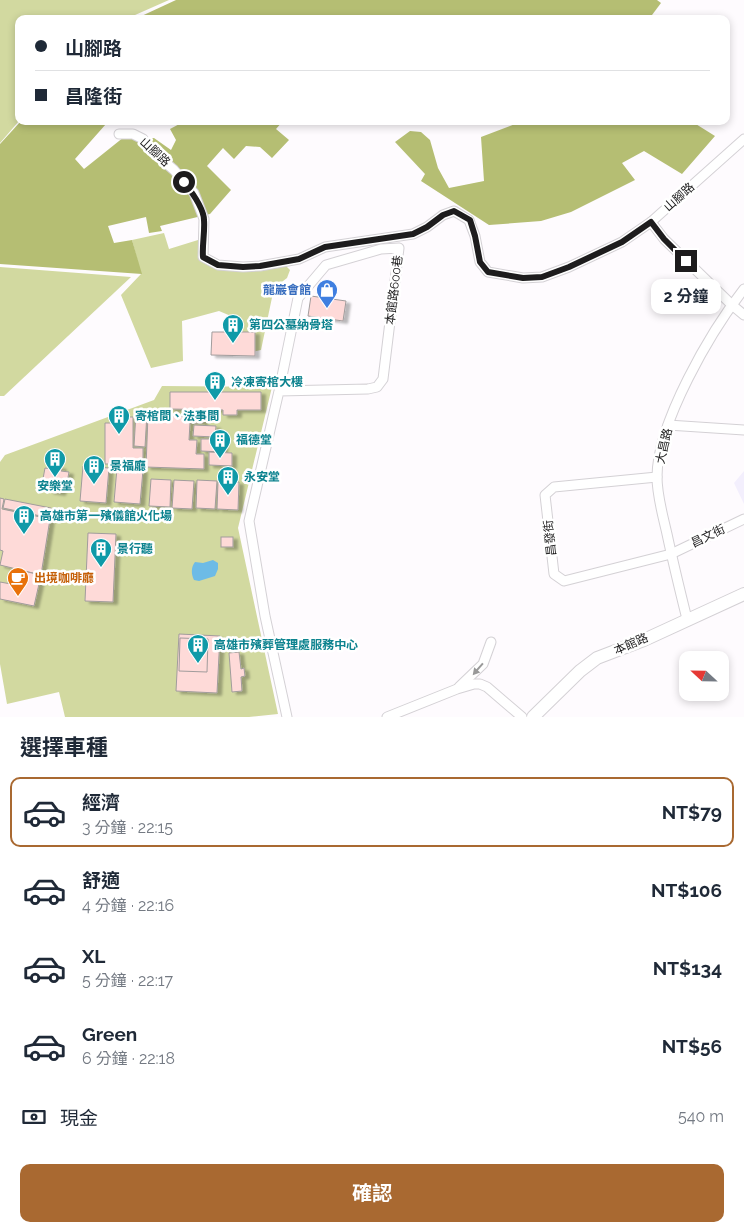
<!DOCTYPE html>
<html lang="zh-TW">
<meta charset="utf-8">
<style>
body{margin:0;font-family:Raleway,"Noto Sans TC",sans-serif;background:#f6f6f7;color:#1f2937;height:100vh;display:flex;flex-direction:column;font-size:19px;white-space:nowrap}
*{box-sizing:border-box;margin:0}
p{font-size:16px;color:#747a83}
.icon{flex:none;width:28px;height:28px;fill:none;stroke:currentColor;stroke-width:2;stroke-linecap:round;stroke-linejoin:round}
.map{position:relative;height:717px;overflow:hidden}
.details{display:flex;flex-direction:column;background:#fff;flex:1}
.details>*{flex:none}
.banner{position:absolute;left:15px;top:15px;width:715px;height:110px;border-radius:10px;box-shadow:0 2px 8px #0003;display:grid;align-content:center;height:110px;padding:0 20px;background:#fff}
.needle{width:32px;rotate:292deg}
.controls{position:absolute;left:679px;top:651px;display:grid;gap:10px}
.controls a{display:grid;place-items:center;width:50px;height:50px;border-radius:10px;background:#fff;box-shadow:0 2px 8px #0003;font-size:25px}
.end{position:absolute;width:22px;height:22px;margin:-11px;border:6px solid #1d1c1d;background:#fff;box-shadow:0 0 0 2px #fff}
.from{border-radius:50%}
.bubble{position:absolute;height:35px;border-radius:10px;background:#fff;box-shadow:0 2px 8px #0003;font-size:16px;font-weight:700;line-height:35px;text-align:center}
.banner b{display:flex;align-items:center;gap:18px;height:48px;font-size:19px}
.banner b+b{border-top:1px solid #e0e1e3}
.banner i{width:12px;height:12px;background:#1f2937}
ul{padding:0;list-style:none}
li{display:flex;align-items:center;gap:15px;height:70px;margin:0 10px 8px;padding:0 10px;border:2px solid transparent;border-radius:10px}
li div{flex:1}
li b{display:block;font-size:19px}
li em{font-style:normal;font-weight:700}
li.selected{border-color:#a96931}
li>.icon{width:45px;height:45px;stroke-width:1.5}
h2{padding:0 20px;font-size:22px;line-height:60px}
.pay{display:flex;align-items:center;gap:12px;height:55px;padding:0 20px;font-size:19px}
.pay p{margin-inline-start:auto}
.action{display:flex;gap:10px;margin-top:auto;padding:10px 20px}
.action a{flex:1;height:58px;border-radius:10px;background:#a96931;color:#fff;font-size:20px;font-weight:700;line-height:58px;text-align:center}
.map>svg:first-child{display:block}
.education{fill:#f3effd}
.green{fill:#d2d9a0}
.forest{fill:#b5be73}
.water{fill:#6dbbe6}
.building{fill:#fedad8;stroke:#a19c9c;filter:url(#shadow)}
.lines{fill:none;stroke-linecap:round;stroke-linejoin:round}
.street-casing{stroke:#d4d1d5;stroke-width:11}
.secondary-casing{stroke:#d4d1d5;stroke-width:14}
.street{stroke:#fff;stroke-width:9}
.secondary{stroke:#fff;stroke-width:12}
.oneway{fill:#999}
.route{stroke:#1d1c1d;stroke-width:6}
.labels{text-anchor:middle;stroke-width:5;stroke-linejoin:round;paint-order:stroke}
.street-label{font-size:12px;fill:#1d1c1d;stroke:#fff}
.shop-label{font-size:12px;font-weight:bold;fill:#366cbe;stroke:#fff;text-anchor:end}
.culture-label{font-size:12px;font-weight:bold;fill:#0d838f;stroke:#fff;text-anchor:start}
.food-label{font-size:12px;font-weight:bold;fill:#c56008;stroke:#fff;text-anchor:start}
</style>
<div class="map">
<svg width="744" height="717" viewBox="0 0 744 717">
<defs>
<filter id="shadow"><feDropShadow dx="4.5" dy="2.5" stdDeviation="1" flood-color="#0004"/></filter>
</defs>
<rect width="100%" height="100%" fill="#fefbfe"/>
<polygon class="education" points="744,471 744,504 734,483"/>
<g class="green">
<polygon points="0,0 169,0 126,19 19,19 19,121 0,143"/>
<polygon points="164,233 169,249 198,240 201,260 242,270 286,266 290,270 287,278 274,288 261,350 251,352 238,319 219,311 182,321 183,361 151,368 121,295 141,274 132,240"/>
<polygon points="0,267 131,277 4,396 0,396"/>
<polygon points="162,386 272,387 238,528 278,714 249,717 65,717 59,692 7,704 0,664 0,462 5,455 154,400"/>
</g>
<g class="forest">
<polygon points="176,0 657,0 661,3 649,19 135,19"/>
<polygon points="21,121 113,121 106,124 75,159 84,169 124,137 140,138 188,189 195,180 189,187 145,139 154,138 171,150 176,140 170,129 185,121 283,121 276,129 289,140 272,158 260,147 246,146 234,159 223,148 207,166 231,190 210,214 160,226 162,231 149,233 146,217 108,226 114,243 132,240 142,274 0,264 0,144"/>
<polygon points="523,121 691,121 715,136 682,174 644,151 622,163 635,180 571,212 541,221 489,225 421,181 425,174 395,142 410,131 421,132 430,140 438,168 449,188 484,181 481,137"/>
</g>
<path class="water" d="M213,560L218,563V569L215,576L199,581L194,580C191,574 191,567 195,562L203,563Z"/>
<g class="building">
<polygon points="311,296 346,301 343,321 308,316"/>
<polygon points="212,332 255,332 255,356 211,355"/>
<polygon points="170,392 261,392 261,410 237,410 237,415 223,415 223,410 170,409"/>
<polygon points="136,413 147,413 145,447 134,446"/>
<polygon points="148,415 204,417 203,423 190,423 189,440 197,440 196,454 204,454 204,469 146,467"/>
<polygon points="117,417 133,417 133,448 143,448 143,464 105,464 105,423 117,423"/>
<polygon points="194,425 216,426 215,437 193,436"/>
<polygon points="201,439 223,439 223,452 201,451"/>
<polygon points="209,452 232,453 232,466 209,465"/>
<polygon points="51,465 62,467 61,471 69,472 66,488 62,488 61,493 49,491 50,486 42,484 45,468 51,469"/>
<polygon points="83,466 109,468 106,503 80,501"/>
<polygon points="117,468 143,470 140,504 114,502"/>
<polygon points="151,479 171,480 170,507 149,506"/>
<polygon points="174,480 194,481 192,509 172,508"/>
<polygon points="197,480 217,481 215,509 196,508"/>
<polygon points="218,482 239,482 238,510 217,509"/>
<polygon points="0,498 4,499 2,509 50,519 41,575 0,565 3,551 0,550"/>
<polygon points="5,499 51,508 50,518 3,508"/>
<polygon points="88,533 116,534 113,602 85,601"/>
<rect x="221" y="537" width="12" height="10"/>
<polygon points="14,569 41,575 34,606 0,599 0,582 11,584"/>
<polygon points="179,634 220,636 217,693 176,691"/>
<polygon points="180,638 208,639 207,672 179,671"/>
<polygon points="239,652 241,669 244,668 245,676 241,677 242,691 232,692 229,653"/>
</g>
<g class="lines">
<g class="street-casing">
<g id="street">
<polyline points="119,134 133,134 143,139 152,151 174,170 194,193 204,219 203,257 218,265 243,267 260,266 299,259 325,247 413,234 427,227 443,215 454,211 469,220 475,236 480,262 488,272 523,278 542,277 569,267 622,242 651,222 744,139"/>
<polyline points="651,222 664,239 732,305 744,315"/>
<polyline points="279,391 368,389 377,387 383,379 399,248 381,249 326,265 298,298 279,391 249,521 265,616 287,717"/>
<polyline points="668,425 744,430"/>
<polyline points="657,477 554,487 545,495 554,574 564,581 671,554 744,519"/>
<path d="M687,619C680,591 673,562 667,534C663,516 657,496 657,477C657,423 711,331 744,289"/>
<polyline points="459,687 483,664 491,642"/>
<polyline points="387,717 457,689 474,684 480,684 487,687 522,717"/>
</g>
</g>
<g class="secondary-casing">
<polyline id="secondary" points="533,717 580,671 597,658 644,640 744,594"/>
</g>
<use href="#street" class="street"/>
<use href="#secondary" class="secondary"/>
</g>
<defs><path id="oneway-solid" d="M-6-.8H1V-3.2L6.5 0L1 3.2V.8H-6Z" transform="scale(1.25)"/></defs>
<use class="oneway" href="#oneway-solid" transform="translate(478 669) rotate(131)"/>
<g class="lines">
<path class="route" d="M184,182C191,191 204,208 204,220C205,232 202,245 203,257L218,265L243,267L260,266L299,259L325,247L413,234L427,227L443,215L454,211L470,220L475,236L480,262L488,272L523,278L542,277L569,267L622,242L651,222L664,239L686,261"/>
</g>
<defs>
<g id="shop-pin" transform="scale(1.125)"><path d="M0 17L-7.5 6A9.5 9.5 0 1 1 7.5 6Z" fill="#3f7fe0" stroke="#fff"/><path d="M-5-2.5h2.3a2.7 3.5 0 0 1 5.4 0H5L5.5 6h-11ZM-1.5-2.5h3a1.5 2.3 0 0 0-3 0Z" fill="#fff"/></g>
<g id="building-pin" transform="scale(1.125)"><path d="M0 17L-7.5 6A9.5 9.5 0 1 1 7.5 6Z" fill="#0f9aa8" stroke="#fff"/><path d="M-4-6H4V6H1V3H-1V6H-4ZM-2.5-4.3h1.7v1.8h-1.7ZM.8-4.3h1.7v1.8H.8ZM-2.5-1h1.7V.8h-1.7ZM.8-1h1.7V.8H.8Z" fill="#fff"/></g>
<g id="cafe-pin" transform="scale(1.125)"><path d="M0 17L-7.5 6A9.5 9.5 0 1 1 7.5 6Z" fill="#e8710a" stroke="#fff"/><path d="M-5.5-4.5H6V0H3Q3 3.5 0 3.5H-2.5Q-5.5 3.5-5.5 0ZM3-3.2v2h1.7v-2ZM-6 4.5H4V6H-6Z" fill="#fff"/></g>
</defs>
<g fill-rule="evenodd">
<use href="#shop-pin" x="327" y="290"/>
<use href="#building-pin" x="233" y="325"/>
<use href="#building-pin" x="215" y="382"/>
<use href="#building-pin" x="119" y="416"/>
<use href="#building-pin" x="220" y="440"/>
<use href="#building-pin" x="55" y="459"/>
<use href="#building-pin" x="94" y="466"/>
<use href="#building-pin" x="228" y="477"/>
<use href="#building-pin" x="24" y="516"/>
<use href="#building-pin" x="101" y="549"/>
<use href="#cafe-pin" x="18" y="578"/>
<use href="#building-pin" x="198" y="645"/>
</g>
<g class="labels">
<g class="street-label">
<text transform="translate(155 152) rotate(43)" y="4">山腳路</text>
<text transform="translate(679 197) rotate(-42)" y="4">山腳路</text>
<text transform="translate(394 290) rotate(-83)" y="4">本館路600巷</text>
<text transform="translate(664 446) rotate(-77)" y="4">大昌路</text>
<text transform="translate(708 536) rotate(-26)" y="4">昌文街</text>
<text transform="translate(550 538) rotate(-96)" y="4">昌發街</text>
<text transform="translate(631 644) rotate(-23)" y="4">本館路</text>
</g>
<g class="shop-label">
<text x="311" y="294">龍巖會館</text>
</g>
<g class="culture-label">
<text x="249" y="329">第四公墓納骨塔</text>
<text x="231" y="386">冷凍寄棺大樓</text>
<text x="135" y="420">寄棺間、法事間</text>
<text x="236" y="444">福德堂</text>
<text x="110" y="470">景福廳</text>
<text x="244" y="481">永安堂</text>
<text x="55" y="490" text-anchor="middle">安樂堂</text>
<text x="40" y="520">高雄市第一殯儀館火化場</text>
<text x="117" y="553">景行聽</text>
<text x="214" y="649">高雄市殯葬管理處服務中心</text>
</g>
<g class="food-label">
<text x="34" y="582">出境咖啡廳</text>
</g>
</g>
</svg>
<div class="controls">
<a><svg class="needle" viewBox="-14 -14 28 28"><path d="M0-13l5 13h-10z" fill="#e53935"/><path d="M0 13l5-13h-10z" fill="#747a83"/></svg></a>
</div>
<i class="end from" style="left:184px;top:182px"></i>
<i class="end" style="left:686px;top:261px"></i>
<div class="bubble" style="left:651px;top:279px;width:70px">2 分鐘</div>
<div class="banner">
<b><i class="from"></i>山腳路</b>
<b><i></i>昌隆街</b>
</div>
</div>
<section class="details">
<h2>選擇車種</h2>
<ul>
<li class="selected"><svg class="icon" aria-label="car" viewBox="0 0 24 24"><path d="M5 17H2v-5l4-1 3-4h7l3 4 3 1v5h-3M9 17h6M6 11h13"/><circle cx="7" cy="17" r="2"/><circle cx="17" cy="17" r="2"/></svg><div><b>經濟</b><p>3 分鐘 · 22:15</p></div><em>NT$79</em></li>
<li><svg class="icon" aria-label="car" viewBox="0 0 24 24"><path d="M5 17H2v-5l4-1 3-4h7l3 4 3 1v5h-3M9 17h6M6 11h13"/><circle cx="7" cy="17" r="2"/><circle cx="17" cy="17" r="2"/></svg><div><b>舒適</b><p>4 分鐘 · 22:16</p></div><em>NT$106</em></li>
<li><svg class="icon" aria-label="car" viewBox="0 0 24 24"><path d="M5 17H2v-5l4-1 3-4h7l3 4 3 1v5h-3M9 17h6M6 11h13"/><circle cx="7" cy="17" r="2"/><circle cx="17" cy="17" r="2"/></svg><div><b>XL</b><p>5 分鐘 · 22:17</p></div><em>NT$134</em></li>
<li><svg class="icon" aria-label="car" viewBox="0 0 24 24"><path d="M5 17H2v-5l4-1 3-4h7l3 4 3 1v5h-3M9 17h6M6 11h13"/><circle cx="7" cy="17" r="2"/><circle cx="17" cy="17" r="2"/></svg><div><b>Green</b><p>6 分鐘 · 22:18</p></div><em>NT$56</em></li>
</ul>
<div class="pay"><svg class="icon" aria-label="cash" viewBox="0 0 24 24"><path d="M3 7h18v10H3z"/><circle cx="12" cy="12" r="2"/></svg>現金<p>540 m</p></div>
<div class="action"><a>確認</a></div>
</section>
